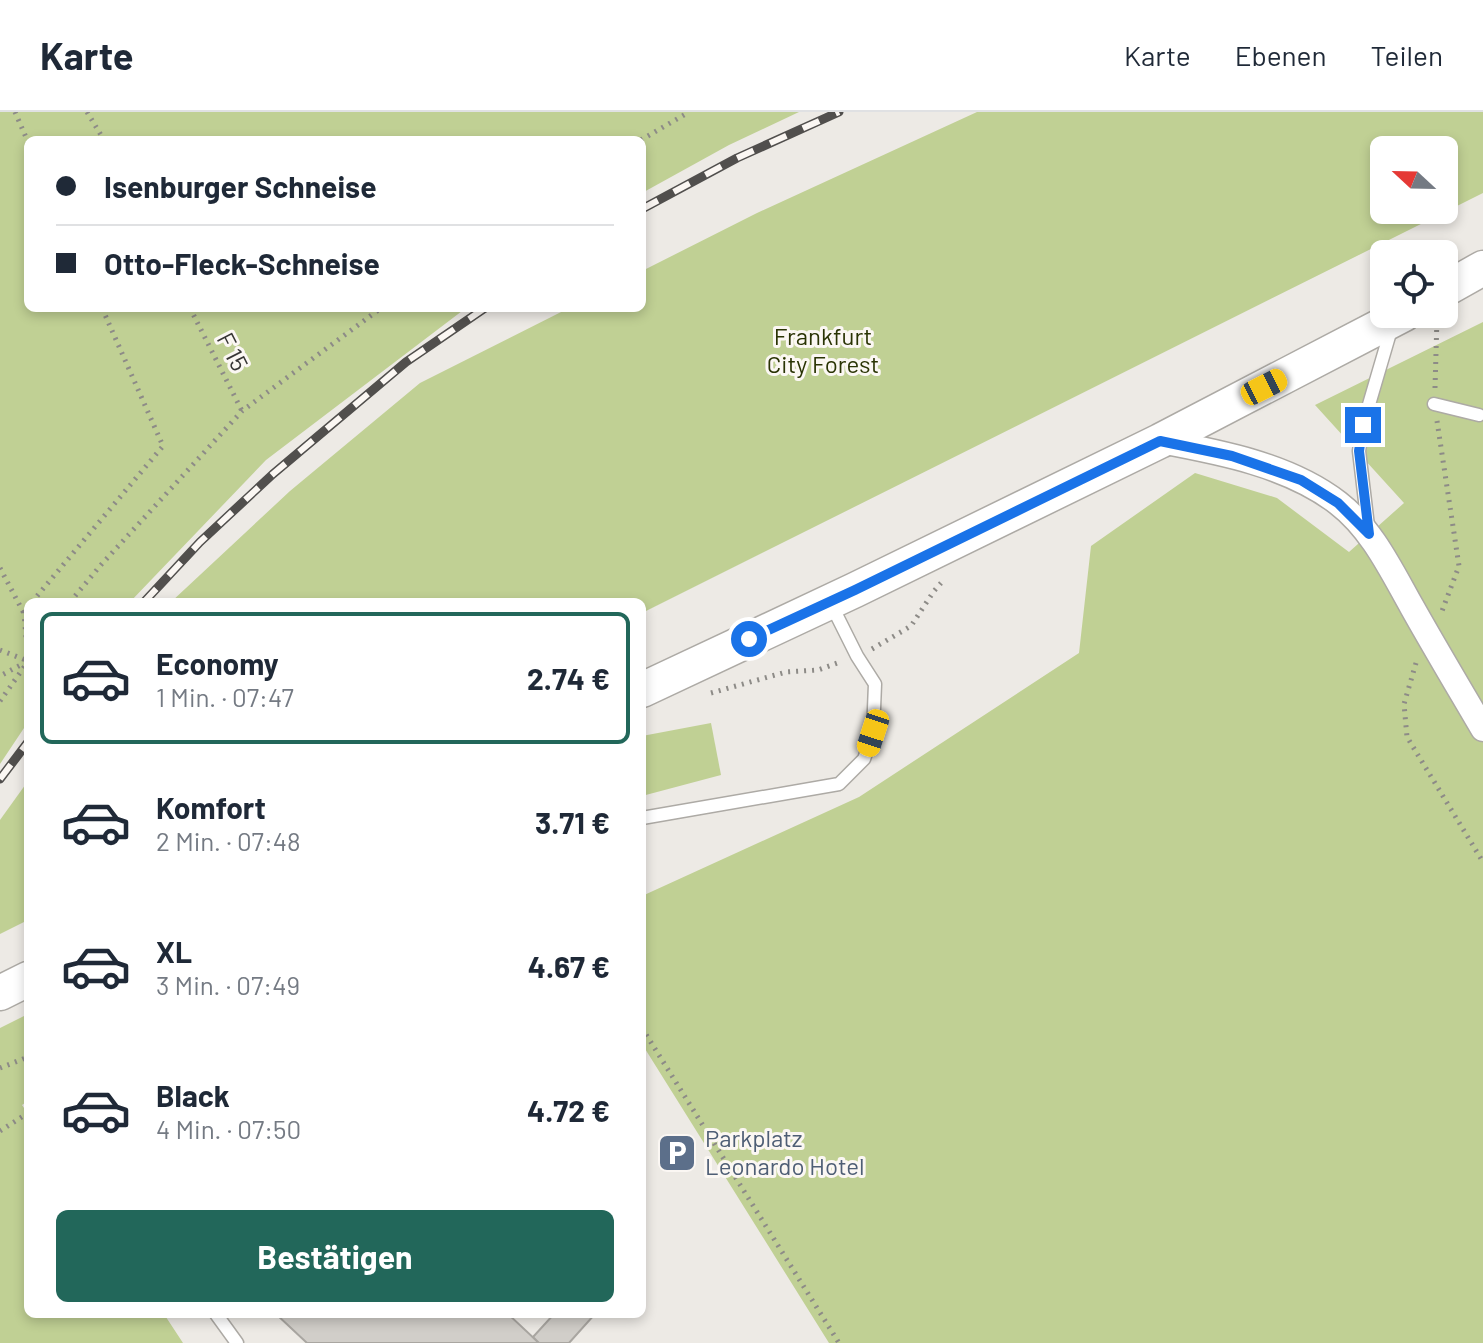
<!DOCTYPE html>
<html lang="de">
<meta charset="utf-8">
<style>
body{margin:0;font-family:Barlow,sans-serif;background:#f2f2f3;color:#1f2937;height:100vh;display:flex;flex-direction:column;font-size:30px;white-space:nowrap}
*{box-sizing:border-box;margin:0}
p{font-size:26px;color:#747a83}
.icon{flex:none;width:44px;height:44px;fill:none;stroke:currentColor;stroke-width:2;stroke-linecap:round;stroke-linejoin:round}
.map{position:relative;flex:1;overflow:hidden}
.drawer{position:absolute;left:24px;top:486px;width:622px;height:720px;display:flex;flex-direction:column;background:#fff;border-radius:12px;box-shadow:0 4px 12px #0003}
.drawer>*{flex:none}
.guide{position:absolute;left:24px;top:24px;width:622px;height:176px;border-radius:12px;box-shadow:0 4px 12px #0003;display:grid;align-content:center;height:176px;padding:0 32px;background:#fff}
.needle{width:52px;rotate:292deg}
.buttons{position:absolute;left:1370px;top:24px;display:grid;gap:16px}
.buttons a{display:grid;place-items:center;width:88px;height:88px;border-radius:12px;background:#fff;box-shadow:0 4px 12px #0003;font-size:40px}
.end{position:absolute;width:36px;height:36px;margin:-18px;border:10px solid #1a73e8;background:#fff;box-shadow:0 0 0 4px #fff}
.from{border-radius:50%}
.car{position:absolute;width:24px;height:48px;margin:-24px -12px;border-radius:10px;box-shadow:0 0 6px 2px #0007;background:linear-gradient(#f5c518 24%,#345 0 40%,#f5c518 0 76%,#345 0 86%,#f5c518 0)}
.guide b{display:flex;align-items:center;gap:28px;height:76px;font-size:30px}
.guide b+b{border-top:2px solid #e0e1e3}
.guide i{width:20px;height:20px;background:#1f2937}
ul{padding:14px 0 0;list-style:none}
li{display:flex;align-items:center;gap:24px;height:132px;margin:0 16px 12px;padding:0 16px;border:4px solid transparent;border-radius:12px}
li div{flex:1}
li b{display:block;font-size:30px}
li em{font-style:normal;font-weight:700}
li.active{border-color:#22675a}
li>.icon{width:72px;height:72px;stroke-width:1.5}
.primary-button{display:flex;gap:16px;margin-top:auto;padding:16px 32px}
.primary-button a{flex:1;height:92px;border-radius:12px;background:#22675a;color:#fff;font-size:32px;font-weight:700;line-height:92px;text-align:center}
header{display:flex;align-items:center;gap:48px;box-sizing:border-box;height:112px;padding:0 40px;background:#fff;border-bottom:2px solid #e0e1e3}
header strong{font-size:38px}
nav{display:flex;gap:44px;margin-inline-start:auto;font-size:28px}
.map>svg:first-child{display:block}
.green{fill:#c0d094;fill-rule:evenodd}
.building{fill:#d1cec9;stroke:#a9a6a1;stroke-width:2}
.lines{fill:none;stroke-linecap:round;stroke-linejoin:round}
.service-casing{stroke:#adaaa5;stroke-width:15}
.minor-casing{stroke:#adaaa5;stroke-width:27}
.secondary-casing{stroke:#adaaa5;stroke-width:37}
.path{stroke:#8d8b87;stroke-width:5;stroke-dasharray:2 6;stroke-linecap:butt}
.service{stroke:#fff;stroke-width:12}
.minor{stroke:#fff;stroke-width:24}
.secondary{stroke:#fff;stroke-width:34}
.rail-casing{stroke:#514f4d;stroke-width:9}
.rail{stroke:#fbf7f3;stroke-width:6;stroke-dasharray:18;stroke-linecap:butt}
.route{stroke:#1a73e8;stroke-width:10}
.labels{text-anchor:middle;stroke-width:6;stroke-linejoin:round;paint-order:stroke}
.park-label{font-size:24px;fill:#2a3404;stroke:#fbf7f3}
.street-label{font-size:24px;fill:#373634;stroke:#fbf7f3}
.service-label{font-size:24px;fill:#4e5e75;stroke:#fbf7f3;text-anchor:start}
</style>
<header>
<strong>Karte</strong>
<nav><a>Karte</a><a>Ebenen</a><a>Teilen</a></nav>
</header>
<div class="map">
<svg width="1483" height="1231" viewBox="0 0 1483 1231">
<rect width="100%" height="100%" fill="#edeae5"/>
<g class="green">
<polygon points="0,0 799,0 729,33 642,81 642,28 28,28 28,196 466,196 266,348 130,490 28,490 28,610 0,652"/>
<path d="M977,0H1483V81L642,501V490H171L290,379L420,271L569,196H642V159L757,101ZM1444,38V98H1384V38Z"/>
<polygon points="1483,210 1483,1231 829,1231 642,932 642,784 859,685 1079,541 1091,434 1195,361 1277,386 1349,440 1404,391 1315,293"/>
<polygon points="711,611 721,663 642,684 642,624"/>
<polygon points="28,669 28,808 0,822 0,708"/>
<polygon points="28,902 28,989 22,993 28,1002 28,1202 164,1202 183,1231 0,1231 0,916"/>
</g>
<g class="building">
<polygon points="276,1202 508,1202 539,1231 307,1231"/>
<polygon points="554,1202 595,1202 569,1231 539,1231 533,1225"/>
</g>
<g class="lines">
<g class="service-casing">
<g id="service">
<polyline points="1434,292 1479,303"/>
<polyline points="1368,414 1359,339 1363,313 1392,214"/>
<polyline points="642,706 839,672 864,647 873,621 875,572 857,544 831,492"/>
<polyline points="216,1202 237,1231"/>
</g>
</g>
<g class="minor-casing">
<path id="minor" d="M1160,329C1219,340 1289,353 1338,391C1372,417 1391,458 1412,495C1435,536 1459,576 1483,617"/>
</g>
<g class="secondary-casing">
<g id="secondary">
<polyline points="1444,178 1483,156"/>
<polyline points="642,578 855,478 1160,329 1404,202"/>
<polyline points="0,881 28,867"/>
</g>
</g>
<g class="path">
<polyline points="15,0 28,30"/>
<polyline points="87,0 104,28"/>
<polyline points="641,28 689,0"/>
<polyline points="190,196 242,299"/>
<polyline points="1435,276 1437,206"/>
<polyline points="1437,309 1459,454 1442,499"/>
<polyline points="0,456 28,509"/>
<polyline points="32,490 163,334 102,196"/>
<polyline points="70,490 100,454 242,299 381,196"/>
<polyline points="872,537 911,514 934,479 941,471"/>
<polyline points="0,538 28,549 0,564"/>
<polyline points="28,549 24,501 28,495"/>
<polyline points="1416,551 1404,592 1407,625 1483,750"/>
<polyline points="711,581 786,560 818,558 840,550"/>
<polyline points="0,589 27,551"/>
<polyline points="642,916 839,1231"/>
<polyline points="0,956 28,945"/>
<polyline points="0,1019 28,1001"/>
</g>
<use href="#service" class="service"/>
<use href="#minor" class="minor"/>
<use href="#secondary" class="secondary"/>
<g class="rail-casing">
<g id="rail">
<polyline points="642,97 737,46 839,0"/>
<polyline points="144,490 200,430 273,362 406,250 485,196"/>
<polyline points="0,667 28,630"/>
</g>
</g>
<use href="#rail" class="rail"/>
</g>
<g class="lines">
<polyline class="route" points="749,527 855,478 1160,329 1232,344 1301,368 1338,391 1369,422 1359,339 1363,313"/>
</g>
<defs>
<g id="parking-square" transform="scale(2)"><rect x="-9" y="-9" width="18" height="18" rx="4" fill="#5c6f8a" stroke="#fbf7f3"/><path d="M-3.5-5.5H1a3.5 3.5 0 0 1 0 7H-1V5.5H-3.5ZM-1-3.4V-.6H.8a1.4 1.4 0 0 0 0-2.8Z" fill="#fff"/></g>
</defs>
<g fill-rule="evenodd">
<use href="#parking-square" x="677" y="1041"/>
</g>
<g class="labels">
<g class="park-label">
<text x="823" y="233">Frankfurt<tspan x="823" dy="28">City Forest</tspan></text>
</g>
<g class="street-label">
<text transform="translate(232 240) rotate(63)" y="8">F 15</text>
</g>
<g class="service-label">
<text x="705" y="1035">Parkplatz<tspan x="705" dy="28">Leonardo Hotel</tspan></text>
</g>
</g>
</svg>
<div class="buttons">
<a><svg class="needle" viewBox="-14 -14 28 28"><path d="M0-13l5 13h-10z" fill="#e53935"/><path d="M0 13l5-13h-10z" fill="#747a83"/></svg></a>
<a><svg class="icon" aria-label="locate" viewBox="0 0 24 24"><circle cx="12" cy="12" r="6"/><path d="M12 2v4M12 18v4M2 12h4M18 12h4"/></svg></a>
</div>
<i class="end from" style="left:749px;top:527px"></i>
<i class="end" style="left:1363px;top:313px"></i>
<i class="car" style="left:1264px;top:275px;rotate:63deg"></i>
<i class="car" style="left:873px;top:621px;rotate:198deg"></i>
<div class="guide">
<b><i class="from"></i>Isenburger Schneise</b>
<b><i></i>Otto-Fleck-Schneise</b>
</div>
<section class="drawer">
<ul>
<li class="active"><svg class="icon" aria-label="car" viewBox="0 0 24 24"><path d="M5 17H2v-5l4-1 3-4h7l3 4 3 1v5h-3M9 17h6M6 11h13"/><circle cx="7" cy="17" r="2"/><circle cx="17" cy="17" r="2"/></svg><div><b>Economy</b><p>1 Min. · 07:47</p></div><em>2.74 €</em></li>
<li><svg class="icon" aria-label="car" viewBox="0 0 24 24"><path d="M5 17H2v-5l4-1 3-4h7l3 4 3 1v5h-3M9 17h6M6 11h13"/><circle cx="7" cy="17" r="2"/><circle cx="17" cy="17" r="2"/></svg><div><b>Komfort</b><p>2 Min. · 07:48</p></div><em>3.71 €</em></li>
<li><svg class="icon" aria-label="car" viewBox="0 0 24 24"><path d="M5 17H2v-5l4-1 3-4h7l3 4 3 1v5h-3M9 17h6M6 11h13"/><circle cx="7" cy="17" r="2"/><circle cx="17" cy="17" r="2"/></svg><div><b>XL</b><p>3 Min. · 07:49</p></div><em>4.67 €</em></li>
<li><svg class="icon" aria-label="car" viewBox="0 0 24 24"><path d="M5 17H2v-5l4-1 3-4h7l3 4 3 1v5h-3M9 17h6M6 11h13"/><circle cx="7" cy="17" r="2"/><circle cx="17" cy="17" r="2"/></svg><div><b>Black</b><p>4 Min. · 07:50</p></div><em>4.72 €</em></li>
</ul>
<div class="primary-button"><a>Bestätigen</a></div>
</section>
</div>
